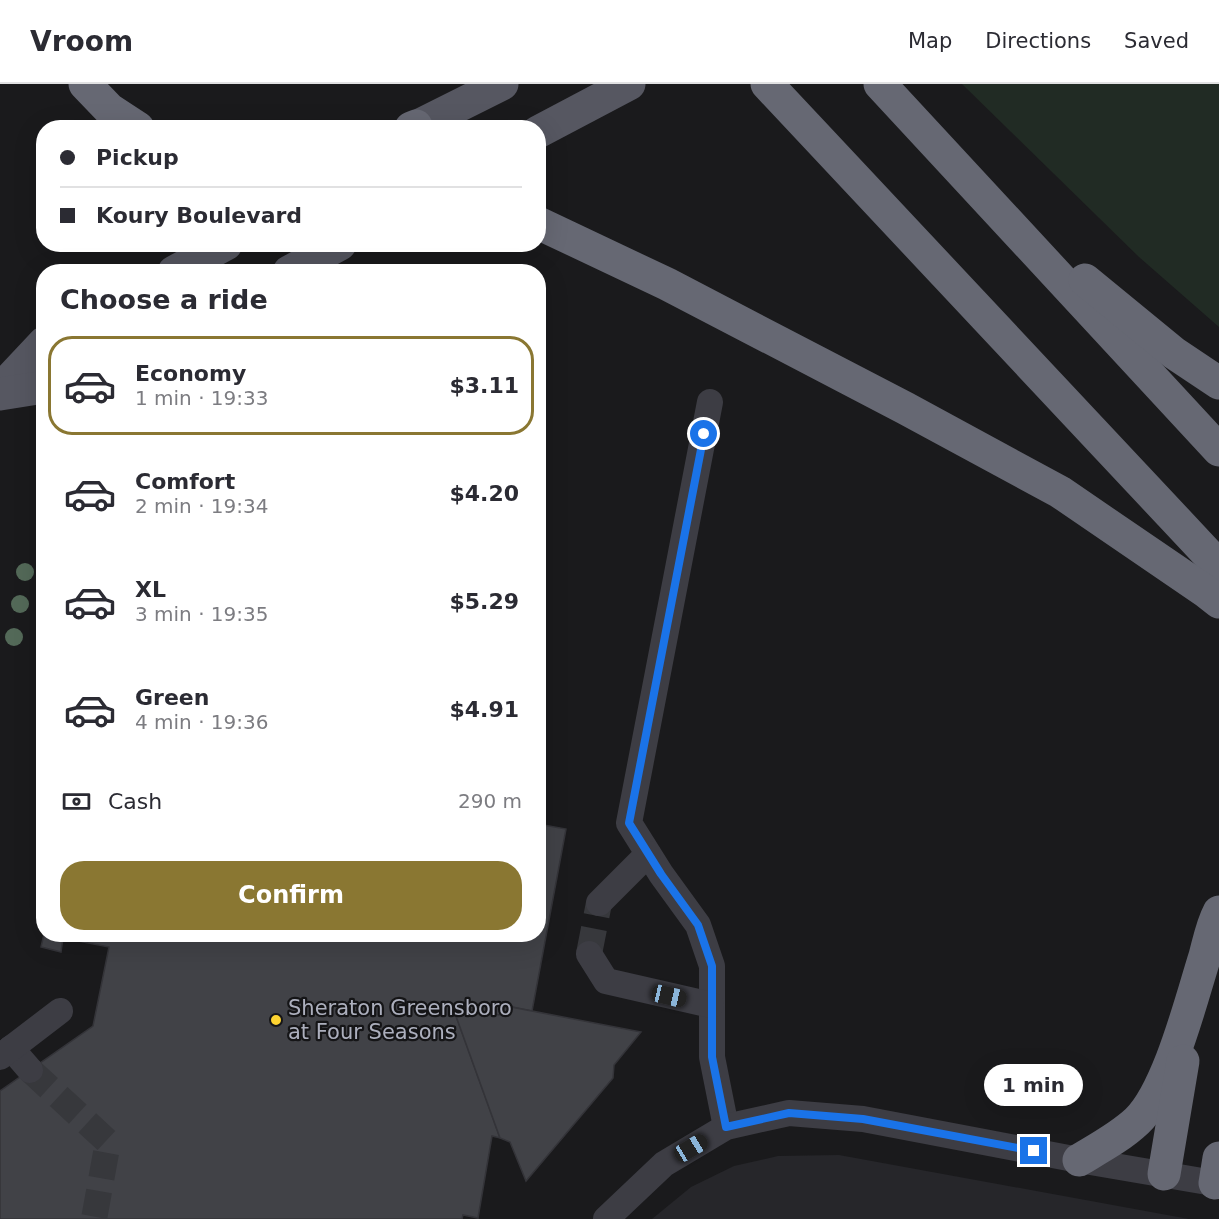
<!DOCTYPE html>
<meta charset="utf-8">
<style>
body{margin:0;font-family:"DejaVu Sans",sans-serif;background:#f7f7f7;color:#2b2b33;height:100vh;display:flex;flex-direction:column;font-size:22px;white-space:nowrap}
*{box-sizing:border-box;margin:0}
p{font-size:20px;color:#7c7c81}
.icon{flex:none;width:33px;height:33px;fill:none;stroke:currentColor;stroke-width:2;stroke-linecap:round;stroke-linejoin:round}
.map{position:relative;flex:1;overflow:hidden}
.side{position:absolute;left:36px;top:180px;width:510px;height:678px;display:flex;flex-direction:column;background:#fff;border-radius:24px;box-shadow:0 6px 24px #0002}
.side>*{flex:none}
.guide{position:absolute;left:36px;top:36px;width:510px;height:132px;border-radius:24px;box-shadow:0 6px 24px #0002;display:grid;align-content:center;height:132px;padding:0 24px;background:#fff}
.end{position:absolute;width:27px;height:27px;margin:-14px;border:8px solid #1a73e8;background:#fff;box-shadow:0 0 0 3px #fff}
.from{border-radius:50%}
.bubble{position:absolute;height:42px;border-radius:21px;background:#fff;box-shadow:0 6px 24px #0002;font-size:20px;font-weight:700;line-height:42px;text-align:center}
.car{position:absolute;width:18px;height:36px;margin:-18px -9px;border-radius:8px;box-shadow:0 0 4px 2px #0007;background:linear-gradient(#222 24%,#8ab4d8 0 40%,#222 0 76%,#8ab4d8 0 86%,#222 0)}
.guide b{display:flex;align-items:center;gap:21px;height:57px;font-size:22px}
.guide b+b{border-top:2px solid #e1e1e2}
.guide i{width:15px;height:15px;background:#2b2b33}
ul{padding:0;list-style:none}
li{display:flex;align-items:center;gap:18px;height:99px;margin:0 12px 9px;padding:0 12px;border:3px solid transparent;border-radius:24px}
li div{flex:1}
li b{display:block;font-size:22px}
li em{font-style:normal;font-weight:700}
li.on{border-color:#8a7732}
li>.icon{width:54px;height:54px;stroke-width:1.5}
h2{padding:0 24px;font-size:27px;line-height:72px}
.pay{display:flex;align-items:center;gap:15px;height:66px;padding:0 24px;font-size:22px}
.pay p{margin-inline-start:auto}
.cta{display:flex;gap:12px;margin-top:auto;padding:12px 24px}
.cta a{flex:1;height:69px;border-radius:24px;background:#8a7732;color:#fff;font-size:24px;font-weight:700;line-height:69px;text-align:center}
header{display:flex;align-items:center;gap:36px;box-sizing:border-box;height:84px;padding:0 30px;background:#fff;border-bottom:2px solid #e1e1e2}
header strong{font-size:28px}
nav{display:flex;gap:33px;margin-inline-start:auto;font-size:21px}
.map>svg:first-child{display:block}
.built{fill:#26262a}
.green{fill:#212b24}
.building{fill:#414247;stroke:#343439;stroke-width:1.5}
.lines{fill:none;stroke-linecap:round;stroke-linejoin:round}
.minor-tunnel{stroke:#37383c;stroke-width:26;stroke-dasharray:26 13;stroke-linecap:butt}
.minor{stroke:#3d3d44;stroke-width:26}
.major{stroke:#565761;stroke-width:33}
.highway{stroke:#666873;stroke-width:33}
.tree{fill:#536958}
.route{stroke:#1a73e8;stroke-width:8}
.poi-dot{fill:#fed431;stroke:#151517;stroke-width:2}
.labels{text-anchor:middle;stroke-width:4.5;stroke-linejoin:round;paint-order:stroke}
.poi-label{font-size:21px;fill:#acafbd;stroke:#151517;text-anchor:start}
</style>
<header>
<strong>Vroom</strong>
<nav><a>Map</a><a>Directions</a><a>Saved</a></nav>
</header>
<div class="map">
<svg width="1219" height="1135" viewBox="0 0 1219 1135">
<rect width="100%" height="100%" fill="#1a1a1c"/>
<polygon class="built" points="839,1071 1189,1135 652,1135 691,1103 734,1082 778,1072"/>
<polygon class="green" points="962,0 1219,0 1219,243 1139,173"/>
<g class="building">
<polygon points="538,740 566,745 532,927 506,922 499,931 452,921 500,1054 492,1052 478,1134 463,1131 462,1135 0,1135 0,1007 93,942 109,863 63,854 61,868 41,863 44,850 538,850"/>
<polygon points="43,797 44,797 44,828 37,826"/>
<polygon points="452,921 499,931 506,922 641,948 614,981 613,994 526,1097 510,1058 500,1054"/>
</g>
<g class="lines">
<g class="minor-tunnel">
<polyline points="589,870 599,819"/>
<polyline points="30,986 108,1058 94,1135"/>
</g>
<g class="minor">
<polyline points="710,318 629,739 661,790 698,841 712,882 712,973 726,1043"/>
<polyline points="599,819 648,770"/>
<polyline points="589,870 606,897 711,921"/>
<polyline points="11,964 30,986"/>
<polyline points="0,973 60,927"/>
<polyline points="606,1135 664,1080 726,1043 789,1029 863,1035 1079,1076 1219,1100"/>
</g>
<g class="major">
<polyline points="414,44 502,0"/>
<polyline points="538,48 629,0"/>
<polyline points="174,188 226,160"/>
<polyline points="289,188 340,160"/>
<polyline points="0,306 44,259"/>
<polyline points="0,310 44,303"/>
</g>
<g class="highway">
<polyline points="85,0 109,25 138,44"/>
<polyline points="767,0 1219,482"/>
<polyline points="880,0 1219,366"/>
<polyline points="411,44 416,42"/>
<polyline points="538,139 667,200 905,324 1060,408 1205,507 1219,518"/>
<polyline points="1085,196 1174,269 1219,299"/>
<path d="M1079,1076C1099,1064 1120,1053 1137,1037C1169,1006 1191,916 1205,872C1209,857 1212,841 1219,828"/>
<polyline points="1164,1090 1183,977"/>
<polyline points="1215,1099 1219,1074"/>
</g>
</g>
<g class="tree">
<circle cx="25" cy="488" r="9"/>
<circle cx="20" cy="520" r="9"/>
<circle cx="14" cy="553" r="9"/>
</g>
<g class="lines">
<polyline class="route" points="704,350 629,739 661,790 698,841 712,882 712,973 726,1043 789,1029 863,1035 1034,1067"/>
</g>
<circle class="poi-dot" cx="276" cy="936" r="6"/>
<g class="labels">
<g class="poi-label">
<text x="288" y="931">Sheraton Greensboro<tspan x="288" dy="24">at Four Seasons</tspan></text>
</g>
</g>
</svg>
<i class="end from" style="left:704px;top:350px"></i>
<i class="end" style="left:1034px;top:1067px"></i>
<div class="bubble" style="left:984px;top:980px;width:99px">1 min</div>
<i class="car" style="left:669px;top:912px;rotate:103deg"></i>
<i class="car" style="left:691px;top:1064px;rotate:59deg"></i>
<div class="guide">
<b><i class="from"></i>Pickup</b>
<b><i></i>Koury Boulevard</b>
</div>
<section class="side">
<h2>Choose a ride</h2>
<ul>
<li class="on"><svg class="icon" aria-label="car" viewBox="0 0 24 24"><path d="M5 17H2v-5l4-1 3-4h7l3 4 3 1v5h-3M9 17h6M6 11h13"/><circle cx="7" cy="17" r="2"/><circle cx="17" cy="17" r="2"/></svg><div><b>Economy</b><p>1 min · 19:33</p></div><em>$3.11</em></li>
<li><svg class="icon" aria-label="car" viewBox="0 0 24 24"><path d="M5 17H2v-5l4-1 3-4h7l3 4 3 1v5h-3M9 17h6M6 11h13"/><circle cx="7" cy="17" r="2"/><circle cx="17" cy="17" r="2"/></svg><div><b>Comfort</b><p>2 min · 19:34</p></div><em>$4.20</em></li>
<li><svg class="icon" aria-label="car" viewBox="0 0 24 24"><path d="M5 17H2v-5l4-1 3-4h7l3 4 3 1v5h-3M9 17h6M6 11h13"/><circle cx="7" cy="17" r="2"/><circle cx="17" cy="17" r="2"/></svg><div><b>XL</b><p>3 min · 19:35</p></div><em>$5.29</em></li>
<li><svg class="icon" aria-label="car" viewBox="0 0 24 24"><path d="M5 17H2v-5l4-1 3-4h7l3 4 3 1v5h-3M9 17h6M6 11h13"/><circle cx="7" cy="17" r="2"/><circle cx="17" cy="17" r="2"/></svg><div><b>Green</b><p>4 min · 19:36</p></div><em>$4.91</em></li>
</ul>
<div class="pay"><svg class="icon" aria-label="cash" viewBox="0 0 24 24"><path d="M3 7h18v10H3z"/><circle cx="12" cy="12" r="2"/></svg>Cash<p>290 m</p></div>
<div class="cta"><a>Confirm</a></div>
</section>
</div>
